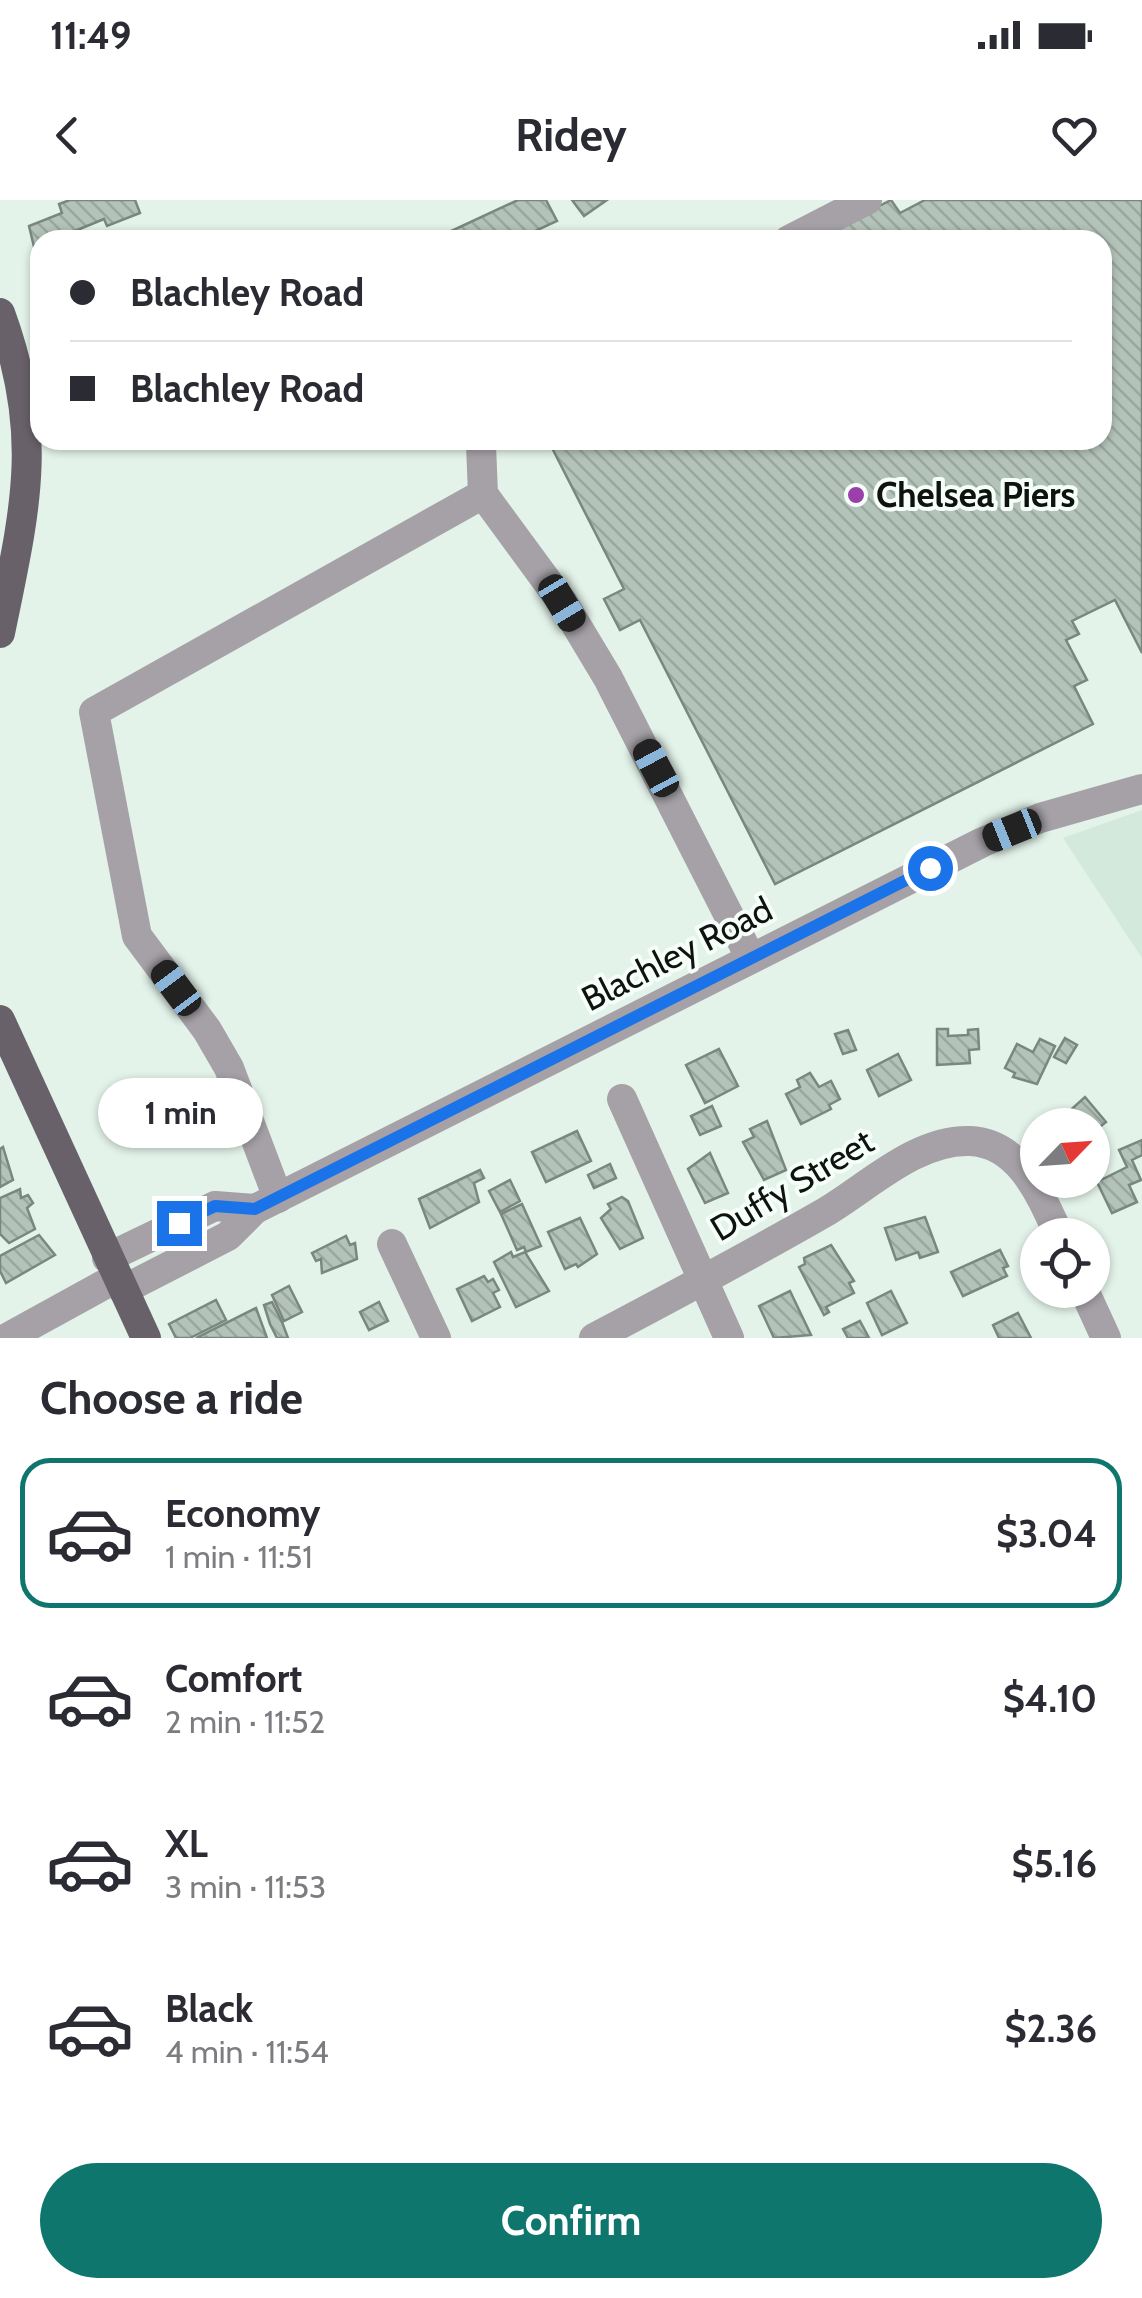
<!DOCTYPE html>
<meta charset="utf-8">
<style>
body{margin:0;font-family:Cabin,sans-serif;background:#f7f7f7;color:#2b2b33;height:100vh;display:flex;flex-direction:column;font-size:38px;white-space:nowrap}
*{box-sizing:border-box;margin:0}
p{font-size:32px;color:#7c7c81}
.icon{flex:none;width:55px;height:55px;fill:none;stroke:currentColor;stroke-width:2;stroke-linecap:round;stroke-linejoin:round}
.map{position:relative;height:1138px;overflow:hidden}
.panel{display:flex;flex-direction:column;background:#fff;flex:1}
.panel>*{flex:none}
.guide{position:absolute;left:30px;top:30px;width:1082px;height:220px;border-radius:30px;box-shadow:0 2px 8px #0004;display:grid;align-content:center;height:220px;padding:0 40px;background:#fff}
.needle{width:65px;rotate:65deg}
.buttons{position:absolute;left:1020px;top:908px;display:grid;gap:20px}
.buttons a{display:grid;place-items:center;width:90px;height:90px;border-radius:50%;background:#fff;box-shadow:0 2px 8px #0004;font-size:50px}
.end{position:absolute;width:45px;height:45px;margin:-22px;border:12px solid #1a73e8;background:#fff;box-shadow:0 0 0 5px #fff}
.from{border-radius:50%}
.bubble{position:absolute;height:70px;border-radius:35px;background:#fff;box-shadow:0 2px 8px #0004;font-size:32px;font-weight:800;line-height:70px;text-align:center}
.car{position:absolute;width:30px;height:60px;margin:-30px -15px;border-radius:12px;box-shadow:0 0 8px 2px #0007;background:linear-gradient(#222 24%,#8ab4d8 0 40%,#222 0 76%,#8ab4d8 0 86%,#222 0)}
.guide b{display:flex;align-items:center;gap:35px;height:95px;font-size:38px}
.guide b+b{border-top:2px solid #e1e1e2}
.guide i{width:25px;height:25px;background:#2b2b33}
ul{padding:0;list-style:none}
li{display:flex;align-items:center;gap:30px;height:150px;margin:0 20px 15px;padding:0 20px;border:5px solid transparent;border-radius:30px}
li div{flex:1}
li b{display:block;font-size:38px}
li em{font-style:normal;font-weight:800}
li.current{border-color:#0f766e}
li>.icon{width:90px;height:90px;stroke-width:1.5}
h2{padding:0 40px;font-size:45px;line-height:120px}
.cta{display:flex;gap:20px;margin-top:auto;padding:20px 40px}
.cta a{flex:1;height:115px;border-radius:60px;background:#0f766e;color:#fff;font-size:40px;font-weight:800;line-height:115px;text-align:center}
.status{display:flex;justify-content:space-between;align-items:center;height:70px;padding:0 50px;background:#fff;direction:ltr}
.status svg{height:28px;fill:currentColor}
header{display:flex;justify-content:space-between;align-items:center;height:130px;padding:0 40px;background:#fff;font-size:45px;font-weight:800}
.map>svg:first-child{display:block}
.built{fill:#d2e9db}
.building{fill:url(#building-back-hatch);stroke:#79877f;stroke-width:2.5}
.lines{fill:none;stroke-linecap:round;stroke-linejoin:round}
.minor{stroke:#a5a1a6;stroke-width:30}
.major{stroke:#69616a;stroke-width:30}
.route{stroke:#1a73e8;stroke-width:12}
.poi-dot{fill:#9b3faa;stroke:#f5fef9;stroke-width:4}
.labels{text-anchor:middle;stroke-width:8;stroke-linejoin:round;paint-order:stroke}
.poi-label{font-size:35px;font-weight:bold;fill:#0e1310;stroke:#f5fef9;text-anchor:start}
.street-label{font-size:35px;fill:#0e1310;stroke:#f5fef9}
</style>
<div class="status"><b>11:49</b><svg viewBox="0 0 49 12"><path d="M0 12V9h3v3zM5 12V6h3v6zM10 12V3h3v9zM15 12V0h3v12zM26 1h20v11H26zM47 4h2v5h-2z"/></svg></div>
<header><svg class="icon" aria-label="back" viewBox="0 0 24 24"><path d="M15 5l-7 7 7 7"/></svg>Ridey<svg class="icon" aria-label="heart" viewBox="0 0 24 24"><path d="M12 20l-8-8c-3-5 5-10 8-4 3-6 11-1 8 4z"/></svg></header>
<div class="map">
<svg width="1142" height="1138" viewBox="0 0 1142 1138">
<defs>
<pattern id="building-back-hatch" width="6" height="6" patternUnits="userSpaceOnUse" patternTransform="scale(2.5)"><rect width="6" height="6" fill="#b4c3ba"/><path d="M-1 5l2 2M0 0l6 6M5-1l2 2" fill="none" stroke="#9aa79f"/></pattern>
</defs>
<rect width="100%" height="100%" fill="#e3f3ea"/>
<polygon class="built" points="1142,610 1142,758 1063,638"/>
<g class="building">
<polygon points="70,0 135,0 140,13 107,26 104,19 70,33 73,40 40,40 40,49 35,51 29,26 62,13 59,4"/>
<polygon points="518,0 546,0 557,21 516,40 432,40"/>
<polygon points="572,0 607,0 584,16"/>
<polygon points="891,0 900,13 925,0 1142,0 1142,453 1115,400 1072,421 1079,434 1066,440 1087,480 1074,486 1093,524 775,684 640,420 620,430 604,399 624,389 548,240 1102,240 1102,40 838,40 833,30"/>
<polygon points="937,829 948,829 948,836 968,835 968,830 978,829 979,849 969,850 970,863 937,865"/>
<polygon points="848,830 856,850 843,854 835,834"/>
<polygon points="1065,838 1077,845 1066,863 1054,857"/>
<polygon points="1040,839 1055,846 1037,884 1013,877 1015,873 1005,868 1017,844 1033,852"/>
<polygon points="719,849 738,886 705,903 686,865"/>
<polygon points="898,854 911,880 879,896 867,870"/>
<polygon points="810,873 819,887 831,881 840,899 829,905 831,909 801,924 786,894 800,887 797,880"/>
<polygon points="1085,897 1106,922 1092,933 1092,925 1074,925 1065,915"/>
<polygon points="712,906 721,926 700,935 691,916"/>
<polygon points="767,921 786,970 764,980 743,942 754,937 750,929"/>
<polygon points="577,931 591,961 546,982 532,952"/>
<polygon points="1142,940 1142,955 1132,960 1141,980 1129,985 1137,1002 1112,1013 1097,982 1127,967 1119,950"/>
<polygon points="3,947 13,980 0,987 0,949"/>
<polygon points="710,953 728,993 705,1003 688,969"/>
<polygon points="610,964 616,978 594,988 588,975"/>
<polygon points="480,970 484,978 474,983 479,1002 430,1028 419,999"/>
<polygon points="510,980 520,1001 500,1012 489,991"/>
<polygon points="20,989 21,998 28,995 33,1003 27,1008 35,1029 9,1043 0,1034 0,998"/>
<polygon points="622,997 628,1001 643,1038 620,1049 601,1018 611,1009 608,1004"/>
<polygon points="522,1004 541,1046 526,1052 524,1047 517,1050 501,1014"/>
<polygon points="925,1017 938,1052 920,1058 918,1052 896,1060 885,1028"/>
<polygon points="580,1018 597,1054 578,1067 576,1064 565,1069 548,1032"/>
<polygon points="39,1035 55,1055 6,1083 0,1071 0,1056"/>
<polygon points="346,1036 350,1045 355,1043 357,1059 322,1073 321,1059 316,1061 312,1053"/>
<polygon points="831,1045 854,1081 849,1083 854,1093 826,1107 829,1112 824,1115 799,1067 805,1064 804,1058"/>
<polygon points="1000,1050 1008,1066 1003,1068 1007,1076 963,1096 951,1072"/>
<polygon points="511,1052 513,1057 525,1052 549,1091 516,1107 494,1062"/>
<polygon points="484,1076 488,1082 493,1079 499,1090 493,1093 500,1107 472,1121 457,1089"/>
<polygon points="289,1086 302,1112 284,1121 272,1095"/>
<polygon points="790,1091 811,1135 774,1138 759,1106"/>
<polygon points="891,1091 907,1123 882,1135 867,1103"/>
<polygon points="216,1100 226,1120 190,1138 176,1138 169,1124"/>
<polygon points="272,1102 282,1122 288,1138 277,1138 270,1124 264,1105"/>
<polygon points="379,1102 388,1121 369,1130 360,1112"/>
<polygon points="256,1108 267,1138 196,1138"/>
<polygon points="1018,1113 1031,1138 999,1138 993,1125"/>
<polygon points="860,1121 869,1138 848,1138 843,1129"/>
</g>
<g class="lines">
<g class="minor">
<polyline points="789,40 867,0"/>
<polyline points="485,240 481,245 483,294 563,403 608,478 750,757"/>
<polyline points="622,899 729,1138"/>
<polyline points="278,998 229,868 207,830 137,736 94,512 483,294"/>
<polyline points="392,1044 436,1138"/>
<polyline points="107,1058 215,1006 255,1009"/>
<polyline points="123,1090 228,1036 255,1009 983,642 1040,618 1142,589"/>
<polyline points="1084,1090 1106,1138"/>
<polyline points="7,1138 116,1078"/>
<path d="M594,1138C670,1098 747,1057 822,1014C866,989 915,939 970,941C1020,943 1041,996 1059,1035"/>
</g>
<g class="major">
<path d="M0,113C45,235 25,311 0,433"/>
<polyline points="0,820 146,1138"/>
</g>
</g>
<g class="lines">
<polyline class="route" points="179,1023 215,1006 255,1009 930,668"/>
</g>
<circle class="poi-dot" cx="856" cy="295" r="10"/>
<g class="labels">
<g class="poi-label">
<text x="876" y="307">Chelsea Piers</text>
</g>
<g class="street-label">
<text transform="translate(677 754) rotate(-27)" y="12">Blachley Road</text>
<text transform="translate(792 985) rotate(-31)" y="12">Duffy Street</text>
</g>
</g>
</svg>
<div class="buttons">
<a><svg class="needle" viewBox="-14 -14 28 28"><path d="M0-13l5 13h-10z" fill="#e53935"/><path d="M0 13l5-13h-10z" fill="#7c7c81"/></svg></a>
<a><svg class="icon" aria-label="locate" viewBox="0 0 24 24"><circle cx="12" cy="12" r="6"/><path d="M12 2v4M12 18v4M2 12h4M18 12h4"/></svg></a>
</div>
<i class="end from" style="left:930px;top:668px"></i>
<i class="end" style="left:179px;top:1023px"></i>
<div class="bubble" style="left:98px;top:878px;width:165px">1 min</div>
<i class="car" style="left:562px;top:403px;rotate:149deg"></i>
<i class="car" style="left:656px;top:568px;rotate:332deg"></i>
<i class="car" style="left:1012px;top:630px;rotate:248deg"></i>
<i class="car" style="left:176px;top:788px;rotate:323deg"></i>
<div class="guide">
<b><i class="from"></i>Blachley Road</b>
<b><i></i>Blachley Road</b>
</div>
</div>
<section class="panel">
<h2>Choose a ride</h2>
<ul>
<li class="current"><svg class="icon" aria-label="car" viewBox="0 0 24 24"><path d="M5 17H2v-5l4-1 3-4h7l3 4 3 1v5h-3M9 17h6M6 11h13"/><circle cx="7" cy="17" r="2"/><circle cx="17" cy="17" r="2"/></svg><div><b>Economy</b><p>1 min · 11:51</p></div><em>$3.04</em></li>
<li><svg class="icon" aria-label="car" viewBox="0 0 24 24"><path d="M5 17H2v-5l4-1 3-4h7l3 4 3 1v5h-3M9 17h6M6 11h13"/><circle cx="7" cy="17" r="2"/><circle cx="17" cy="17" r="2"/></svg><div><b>Comfort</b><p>2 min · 11:52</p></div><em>$4.10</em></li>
<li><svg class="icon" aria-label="car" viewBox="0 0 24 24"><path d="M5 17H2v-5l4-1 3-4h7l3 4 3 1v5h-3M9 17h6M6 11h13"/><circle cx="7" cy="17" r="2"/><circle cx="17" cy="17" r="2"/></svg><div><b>XL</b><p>3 min · 11:53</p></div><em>$5.16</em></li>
<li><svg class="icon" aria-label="car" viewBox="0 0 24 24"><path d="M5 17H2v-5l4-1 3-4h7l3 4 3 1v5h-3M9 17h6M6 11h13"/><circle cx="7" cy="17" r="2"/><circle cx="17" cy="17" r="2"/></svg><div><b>Black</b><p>4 min · 11:54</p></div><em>$2.36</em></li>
</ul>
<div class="cta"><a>Confirm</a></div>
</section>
